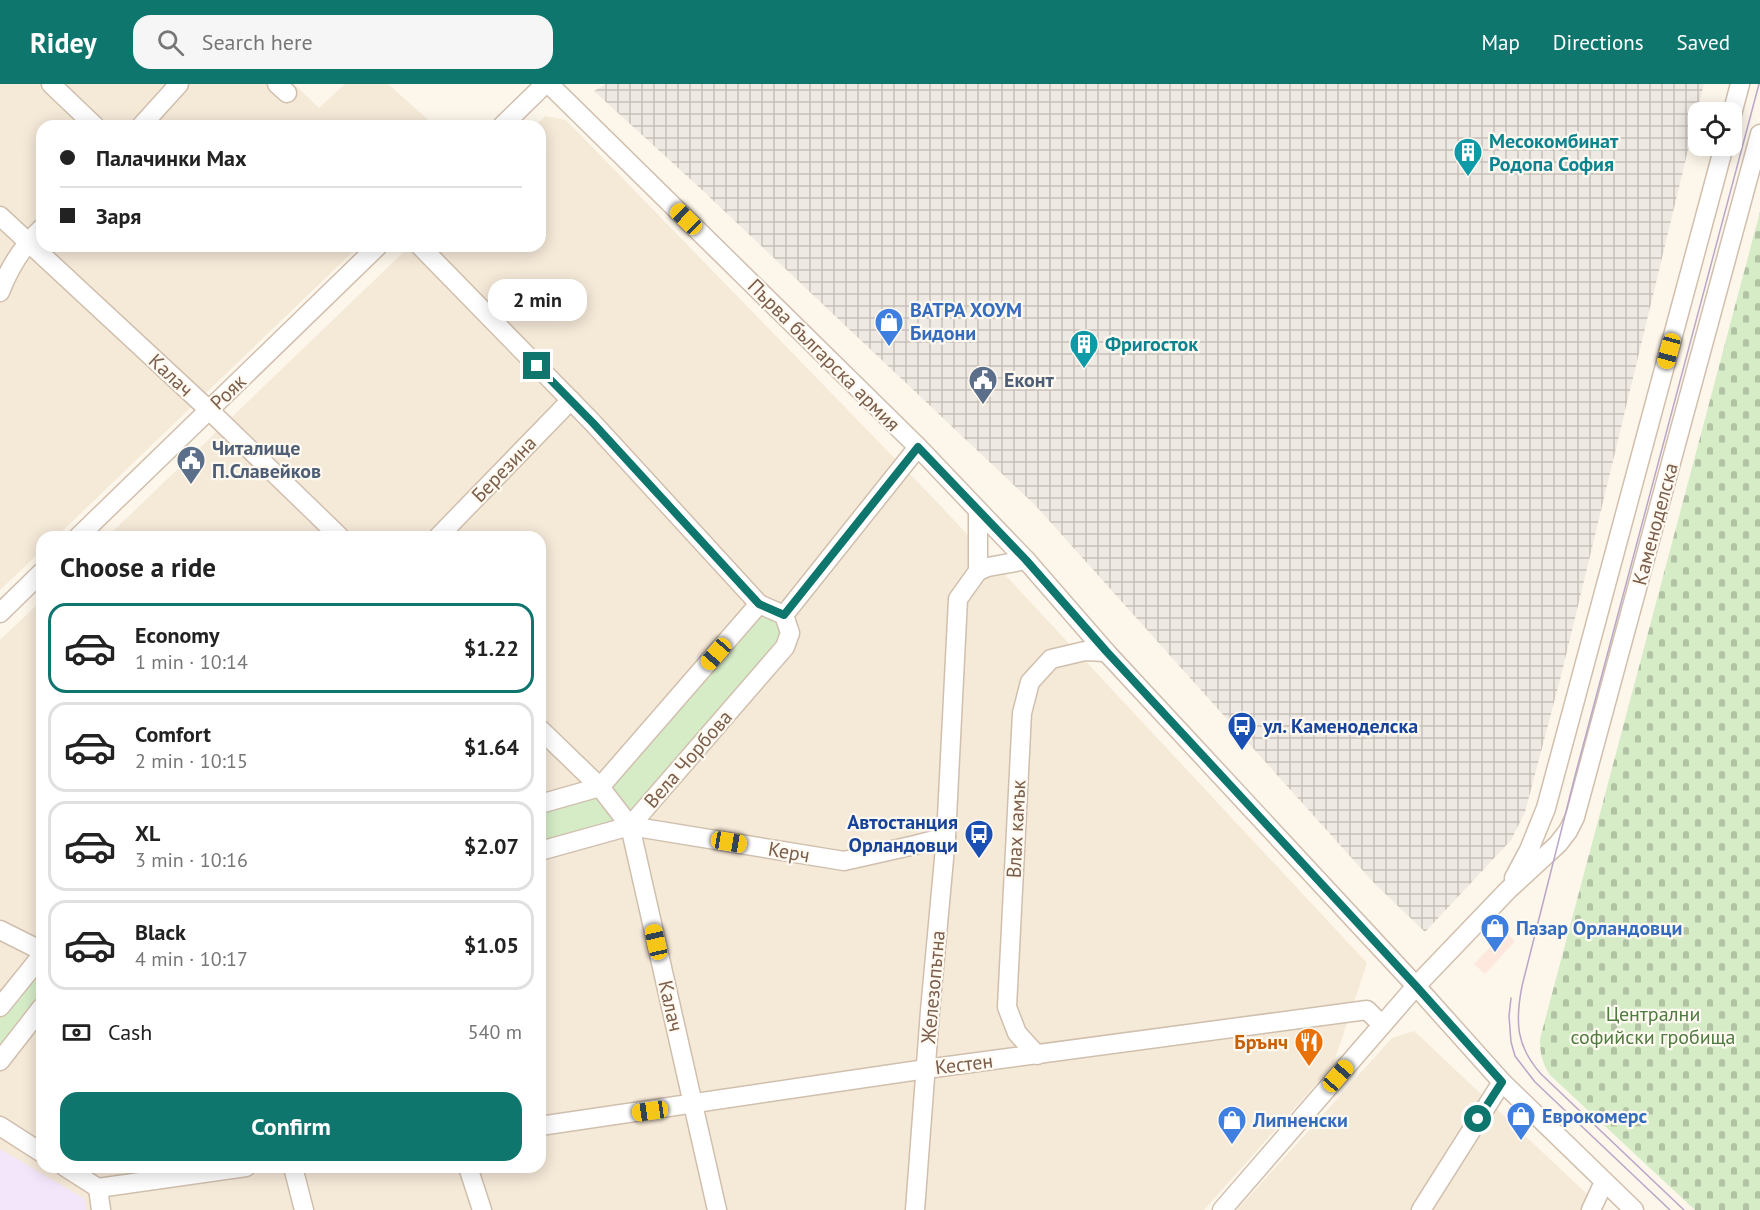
<!DOCTYPE html>
<meta charset="utf-8">
<style>
body{margin:0;font-family:"PT Sans",sans-serif;background:#f6f6f6;color:#222;height:100vh;display:flex;flex-direction:column;font-size:22px;white-space:nowrap}
*{box-sizing:border-box;margin:0}
p{font-size:20px;color:#767676}
.icon{flex:none;width:33px;height:33px;fill:none;stroke:currentColor;stroke-width:2;stroke-linecap:round;stroke-linejoin:round}
.map{position:relative;flex:1;overflow:hidden}
.panel{position:absolute;left:36px;top:447px;width:510px;height:642px;display:flex;flex-direction:column;background:#fff;border-radius:18px;box-shadow:0 3px 15px #0003}
.panel>*{flex:none}
.top-card{position:absolute;left:36px;top:36px;width:510px;height:132px;border-radius:18px;box-shadow:0 3px 15px #0003;display:grid;align-content:center;height:132px;padding:0 24px;background:#fff}
.controls{position:absolute;left:1688px;top:18px;display:grid;gap:12px}
.controls a{display:grid;place-items:center;width:54px;height:54px;border-radius:12px;background:#fff;box-shadow:0 3px 15px #0003;font-size:30px}
.end{position:absolute;width:27px;height:27px;margin:-14px;border:8px solid #0f766e;background:#fff;box-shadow:0 0 0 3px #fff}
.from{border-radius:50%}
.bubble{position:absolute;height:42px;border-radius:18px;background:#fff;box-shadow:0 3px 15px #0003;font-size:20px;font-weight:700;line-height:42px;text-align:center}
.car{position:absolute;width:18px;height:36px;margin:-18px -9px;border-radius:8px;box-shadow:0 0 4px 2px #0007;background:linear-gradient(#f5c518 24%,#345 0 40%,#f5c518 0 76%,#345 0 86%,#f5c518 0)}
.top-card b{display:flex;align-items:center;gap:21px;height:57px;font-size:22px}
.top-card b+b{border-top:2px solid #e0e0e0}
.top-card i{width:15px;height:15px;background:#222}
ul{padding:0;list-style:none}
li{display:flex;align-items:center;gap:18px;height:90px;margin:0 12px 9px;padding:0 12px;border:3px solid #e0e0e0;border-radius:18px}
li div{flex:1}
li b{display:block;font-size:22px}
li em{font-style:normal;font-weight:700}
li.current{border-color:#0f766e}
li>.icon{width:54px;height:54px;stroke-width:1.5}
h2{padding:0 24px;font-size:27px;line-height:72px}
.pay{display:flex;align-items:center;gap:15px;height:66px;padding:0 24px;font-size:22px}
.pay p{margin-inline-start:auto}
.button{display:flex;gap:12px;margin-top:auto;padding:12px 24px}
.button a{flex:1;height:69px;border-radius:18px;background:#0f766e;color:#fff;font-size:24px;font-weight:700;line-height:69px;text-align:center}
header{display:flex;align-items:center;gap:36px;box-sizing:border-box;height:84px;padding:0 30px;background:#0f766e;color:#fff}
header strong{font-size:28px}
nav{display:flex;gap:33px;margin-inline-start:auto;font-size:21px}
.search{width:420px;height:54px;background:#f6f6f6;display:flex;align-items:center;gap:15px;box-sizing:border-box;padding:0 21px;border-radius:18px;color:#767676;font-size:22px}
.map>svg:first-child{display:block}
.residential{fill:#f5e9d8}
.commercial{fill:#fee8dd}
.industrial{fill:url(#industrial-grid)}
.education{fill:#f3e6fa}
.grass{fill:#d5ecc7}
.cemetery{fill:url(#cemetery-stones)}
.lines{fill:none;stroke-linecap:round;stroke-linejoin:round}
.minor-casing{stroke:#d1bfae;stroke-width:21}
.minor{stroke:#fff;stroke-width:18}
.tram{stroke:#baa6c9;stroke-width:1.5}
.route{stroke:#0f766e;stroke-width:8}
.labels{text-anchor:middle;stroke-width:4.5;stroke-linejoin:round;paint-order:stroke}
.culture-label{font-size:20px;font-weight:bold;fill:#0d838f;stroke:#fffaf1;text-anchor:start}
.shop-label{font-size:20px;font-weight:bold;fill:#366cbe;stroke:#fffaf1;text-anchor:start}
.street-label{font-size:20px;fill:#7a5d4b;stroke:#fffaf1}
.service-label{font-size:20px;font-weight:bold;fill:#4e5e75;stroke:#fffaf1;text-anchor:start}
.transit-label{font-size:20px;font-weight:bold;fill:#164399;stroke:#fffaf1;text-anchor:start}
.park-label{font-size:20px;fill:#4f7a40;stroke:#fffaf1}
.food-label{font-size:20px;font-weight:bold;fill:#c56008;stroke:#fffaf1;text-anchor:end}
</style>
<header>
<strong>Ridey</strong>
<div class="search"><svg class="icon" aria-label="search" viewBox="0 0 24 24"><circle cx="10" cy="10" r="6"/><path d="M15 15l6 6"/></svg>Search here</div>
<nav><a>Map</a><a>Directions</a><a>Saved</a></nav>
</header>
<div class="map">
<svg width="1760" height="1126" viewBox="0 0 1760 1126">
<defs>
<pattern id="industrial-grid" width="8" height="8" patternUnits="userSpaceOnUse" patternTransform="scale(1.5)"><rect width="8" height="8" fill="#eee9e2"/><path d="M0 4h8M4 0v8" fill="none" stroke="#c6c0b9"/></pattern>
<pattern id="cemetery-stones" width="16" height="16" patternUnits="userSpaceOnUse" patternTransform="scale(1.5)"><rect width="16" height="16" fill="#d5ecc7"/><path d="M2 7V4a2 2 0 0 1 4 0v3zM10 15v-3a2 2 0 0 1 4 0v3z" fill="#b2c2a4"/></pattern>
</defs>
<rect width="100%" height="100%" fill="#fdf6ea"/>
<g class="residential">
<polygon points="0,0 294,0 319,24 345,0 388,0 435,42 42,42 42,162 359,162 56,453 42,453 42,466 0,506"/>
<polygon points="545,32 566,36 937,418 1367,879 1333,981 1204,1126 0,1126 0,556 42,516 42,1083 540,1083 540,453 107,453 410,162 540,162 540,42 535,42"/>
<polygon points="1414,947 1604,1126 1237,1126 1392,954"/>
</g>
<polygon class="commercial" points="1505,848 1515,857 1485,890 1474,880"/>
<polygon class="industrial" points="606,0 1704,0 1561,592 1525,728 1511,756 1425,848 1374,799 1036,422 700,104 594,7"/>
<polygon class="education" points="0,1065 85,1115 86,1126 0,1126"/>
<g class="grass">
<polygon points="759,520 790,549 630,742 540,767 540,720 600,703"/>
<polygon points="42,884 42,916 0,971 0,935"/>
</g>
<path class="cemetery" d="M1760,128V1126H1695L1550,991C1542,979 1540,969 1540,955Z"/>
<g class="lines">
<g class="minor-casing">
<g id="minor">
<polyline points="51,0 95,42"/>
<polyline points="277,0 287,9"/>
<polyline points="549,0 918,363 978,426 1026,476 1106,568 1416,902 1502,998 1634,1126"/>
<polyline points="1731,34 1740,0"/>
<polyline points="141,42 179,0"/>
<polyline points="502,42 545,0"/>
<polyline points="0,132 209,326 340,453"/>
<polyline points="420,162 593,339 759,520"/>
<path d="M0,208C9,184 24,161 42,144"/>
<polyline points="78,453 378,162"/>
<polyline points="438,453 571,316"/>
<polyline points="978,487 988,483 1026,476"/>
<polyline points="0,529 42,488"/>
<polyline points="784,531 918,363"/>
<polyline points="540,645 600,703 630,742 717,1126"/>
<polyline points="540,720 600,703 759,520 784,531 790,549 785,563 630,742 540,767"/>
<polyline points="630,742 844,777 915,761 946,753"/>
<polyline points="1514,794 1529,766 1546,724 1724,62"/>
<polyline points="0,846 42,867"/>
<polyline points="0,923 42,871"/>
<polyline points="1037,971 1017,949 1007,923 1022,629 1030,598 1051,575 1085,567 1106,568"/>
<polyline points="0,977 42,923"/>
<polyline points="0,1042 42,1069"/>
<polyline points="540,1042 926,985 1367,926 1382,941"/>
<polyline points="65,1083 98,1104 246,1083"/>
<polyline points="293,1083 304,1126"/>
<polyline points="468,1083 482,1126"/>
<polyline points="98,1104 101,1126"/>
<polyline points="915,1126 930,927 946,753 958,515 978,487 978,426"/>
<polyline points="1222,1126 1416,902 1508,806 1558,760 1568,747 1575,733 1760,50"/>
<polyline points="1421,1126 1502,998"/>
<polyline points="1591,1126 1604,1098"/>
</g>
</g>
<use href="#minor" class="minor"/>
<g class="tram">
<polyline points="1511,914 1509,932 1511,958 1515,972 1535,998 1670,1126"/>
<path d="M1684,1126L1541,990C1516,962 1515,938 1522,902L1575,692L1759,0"/>
</g>
</g>
<g class="lines">
<polyline class="route" points="537,282 593,339 759,520 784,531 918,363 1026,476 1106,567 1416,902 1502,998 1478,1035"/>
</g>
<defs>
<g id="building-pin" transform="scale(1.5)"><path d="M0 17L-7.5 6A9.5 9.5 0 1 1 7.5 6Z" fill="#0f9aa8" stroke="#fffaf1"/><path d="M-4-6H4V6H1V3H-1V6H-4ZM-2.5-4.3h1.7v1.8h-1.7ZM.8-4.3h1.7v1.8H.8ZM-2.5-1h1.7V.8h-1.7ZM.8-1h1.7V.8H.8Z" fill="#fff"/></g>
<g id="shop-pin" transform="scale(1.5)"><path d="M0 17L-7.5 6A9.5 9.5 0 1 1 7.5 6Z" fill="#3f7fe0" stroke="#fffaf1"/><path d="M-5-2.5h2.3a2.7 3.5 0 0 1 5.4 0H5L5.5 6h-11ZM-1.5-2.5h3a1.5 2.3 0 0 0-3 0Z" fill="#fff"/></g>
<g id="civic-pin" transform="scale(1.5)"><path d="M0 17L-7.5 6A9.5 9.5 0 1 1 7.5 6Z" fill="#5c6f8a" stroke="#fffaf1"/><path d="M-.6-6.5H3V-4.5H.6V-3L4-1V1h2V6H-6V1h2V-1L-.6-3ZM-1.2 2.5V6h2.4V2.5Z" fill="#fff"/></g>
<g id="bus-pin" transform="scale(1.5)"><path d="M0 17L-7.5 6A9.5 9.5 0 1 1 7.5 6Z" fill="#1a4fb4" stroke="#fffaf1"/><path d="M-5-6H5V4H4V6H2V4H-2V6H-4V4H-5ZM-3.5-4V0h7V-4ZM-3.5 1.2v1.5H-2V1.2ZM2 1.2v1.5H3.5V1.2Z" fill="#fff"/></g>
<g id="restaurant-pin" transform="scale(1.5)"><path d="M0 17L-7.5 6A9.5 9.5 0 1 1 7.5 6Z" fill="#e8710a" stroke="#fffaf1"/><path d="M-5-6h1v4h1v-4h1v4h1v-4h1v5L-1.5 .5V6h-2V.5L-5-1ZM5-6V6H3V1.5H1.5Q1.5-4 5-6Z" fill="#fff"/></g>
</defs>
<g fill-rule="evenodd">
<use href="#building-pin" x="1468" y="68"/>
<use href="#shop-pin" x="889" y="238"/>
<use href="#building-pin" x="1084" y="260"/>
<use href="#civic-pin" x="983" y="296"/>
<use href="#civic-pin" x="191" y="376"/>
<use href="#bus-pin" x="1242" y="642"/>
<use href="#bus-pin" x="979" y="750"/>
<use href="#shop-pin" x="1495" y="844"/>
<use href="#restaurant-pin" x="1309" y="958"/>
<use href="#shop-pin" x="1521" y="1032"/>
<use href="#shop-pin" x="1232" y="1036"/>
</g>
<g class="labels">
<g class="culture-label">
<text x="1489" y="64">Месокомбинат<tspan x="1489" dy="23">Родопа София</tspan></text>
<text x="1105" y="267">Фригосток</text>
</g>
<g class="shop-label">
<text x="910" y="233">ВАТРА ХОУМ<tspan x="910" dy="23">Бидони</tspan></text>
<text x="1516" y="851">Пазар Орландовци</text>
<text x="1542" y="1039">Еврокомерс</text>
<text x="1253" y="1043">Липненски</text>
</g>
<g class="street-label">
<text transform="translate(824 271) rotate(45)" y="7">Първа българска армия</text>
<text transform="translate(171 291) rotate(43)" y="7">Калач</text>
<text transform="translate(228 308) rotate(-44)" y="7">Рояк</text>
<text transform="translate(504 385) rotate(-46)" y="7">Березина</text>
<text transform="translate(1655 440) rotate(-75)" y="7">Каменоделска</text>
<text transform="translate(688 675) rotate(-49)" y="7">Вела Чорбова</text>
<text transform="translate(1016 745) rotate(-87)" y="7">Влах камък</text>
<text transform="translate(789 768) rotate(10)" y="7">Керч</text>
<text transform="translate(933 903) rotate(-85)" y="7">Железопътна</text>
<text transform="translate(671 922) rotate(77)" y="7">Калач</text>
<text transform="translate(964 980) rotate(-7)" y="7">Кестен</text>
</g>
<g class="service-label">
<text x="1004" y="303">Еконт</text>
<text x="212" y="371">Читалище<tspan x="212" dy="23">П.Славейков</tspan></text>
</g>
<g class="transit-label">
<text x="1263" y="649">ул. Каменоделска</text>
<text x="958" y="745" text-anchor="end">Автостанция<tspan x="958" dy="23">Орландовци</tspan></text>
</g>
<g class="park-label">
<text x="1653" y="937">Централни<tspan x="1653" dy="23">софийски гробища</tspan></text>
</g>
<g class="food-label">
<text x="1288" y="965">Брънч</text>
</g>
</g>
</svg>
<div class="controls">
<a><svg class="icon" aria-label="locate" viewBox="0 0 24 24"><circle cx="12" cy="12" r="6"/><path d="M12 2v4M12 18v4M2 12h4M18 12h4"/></svg></a>
</div>
<i class="end from" style="left:1478px;top:1035px"></i>
<i class="end" style="left:537px;top:282px"></i>
<div class="bubble" style="left:488px;top:195px;width:99px">2 min</div>
<i class="car" style="left:686px;top:135px;rotate:314deg"></i>
<i class="car" style="left:1669px;top:267px;rotate:195deg"></i>
<i class="car" style="left:716px;top:570px;rotate:221deg"></i>
<i class="car" style="left:729px;top:758px;rotate:100deg"></i>
<i class="car" style="left:656px;top:858px;rotate:347deg"></i>
<i class="car" style="left:1338px;top:992px;rotate:41deg"></i>
<i class="car" style="left:650px;top:1027px;rotate:262deg"></i>
<div class="top-card">
<b><i class="from"></i>Палачинки Max</b>
<b><i></i>Заря</b>
</div>
<section class="panel">
<h2>Choose a ride</h2>
<ul>
<li class="current"><svg class="icon" aria-label="car" viewBox="0 0 24 24"><path d="M5 17H2v-5l4-1 3-4h7l3 4 3 1v5h-3M9 17h6M6 11h13"/><circle cx="7" cy="17" r="2"/><circle cx="17" cy="17" r="2"/></svg><div><b>Economy</b><p>1 min · 10:14</p></div><em>$1.22</em></li>
<li><svg class="icon" aria-label="car" viewBox="0 0 24 24"><path d="M5 17H2v-5l4-1 3-4h7l3 4 3 1v5h-3M9 17h6M6 11h13"/><circle cx="7" cy="17" r="2"/><circle cx="17" cy="17" r="2"/></svg><div><b>Comfort</b><p>2 min · 10:15</p></div><em>$1.64</em></li>
<li><svg class="icon" aria-label="car" viewBox="0 0 24 24"><path d="M5 17H2v-5l4-1 3-4h7l3 4 3 1v5h-3M9 17h6M6 11h13"/><circle cx="7" cy="17" r="2"/><circle cx="17" cy="17" r="2"/></svg><div><b>XL</b><p>3 min · 10:16</p></div><em>$2.07</em></li>
<li><svg class="icon" aria-label="car" viewBox="0 0 24 24"><path d="M5 17H2v-5l4-1 3-4h7l3 4 3 1v5h-3M9 17h6M6 11h13"/><circle cx="7" cy="17" r="2"/><circle cx="17" cy="17" r="2"/></svg><div><b>Black</b><p>4 min · 10:17</p></div><em>$1.05</em></li>
</ul>
<div class="pay"><svg class="icon" aria-label="cash" viewBox="0 0 24 24"><path d="M3 7h18v10H3z"/><circle cx="12" cy="12" r="2"/></svg>Cash<p>540 m</p></div>
<div class="button"><a>Confirm</a></div>
</section>
</div>
